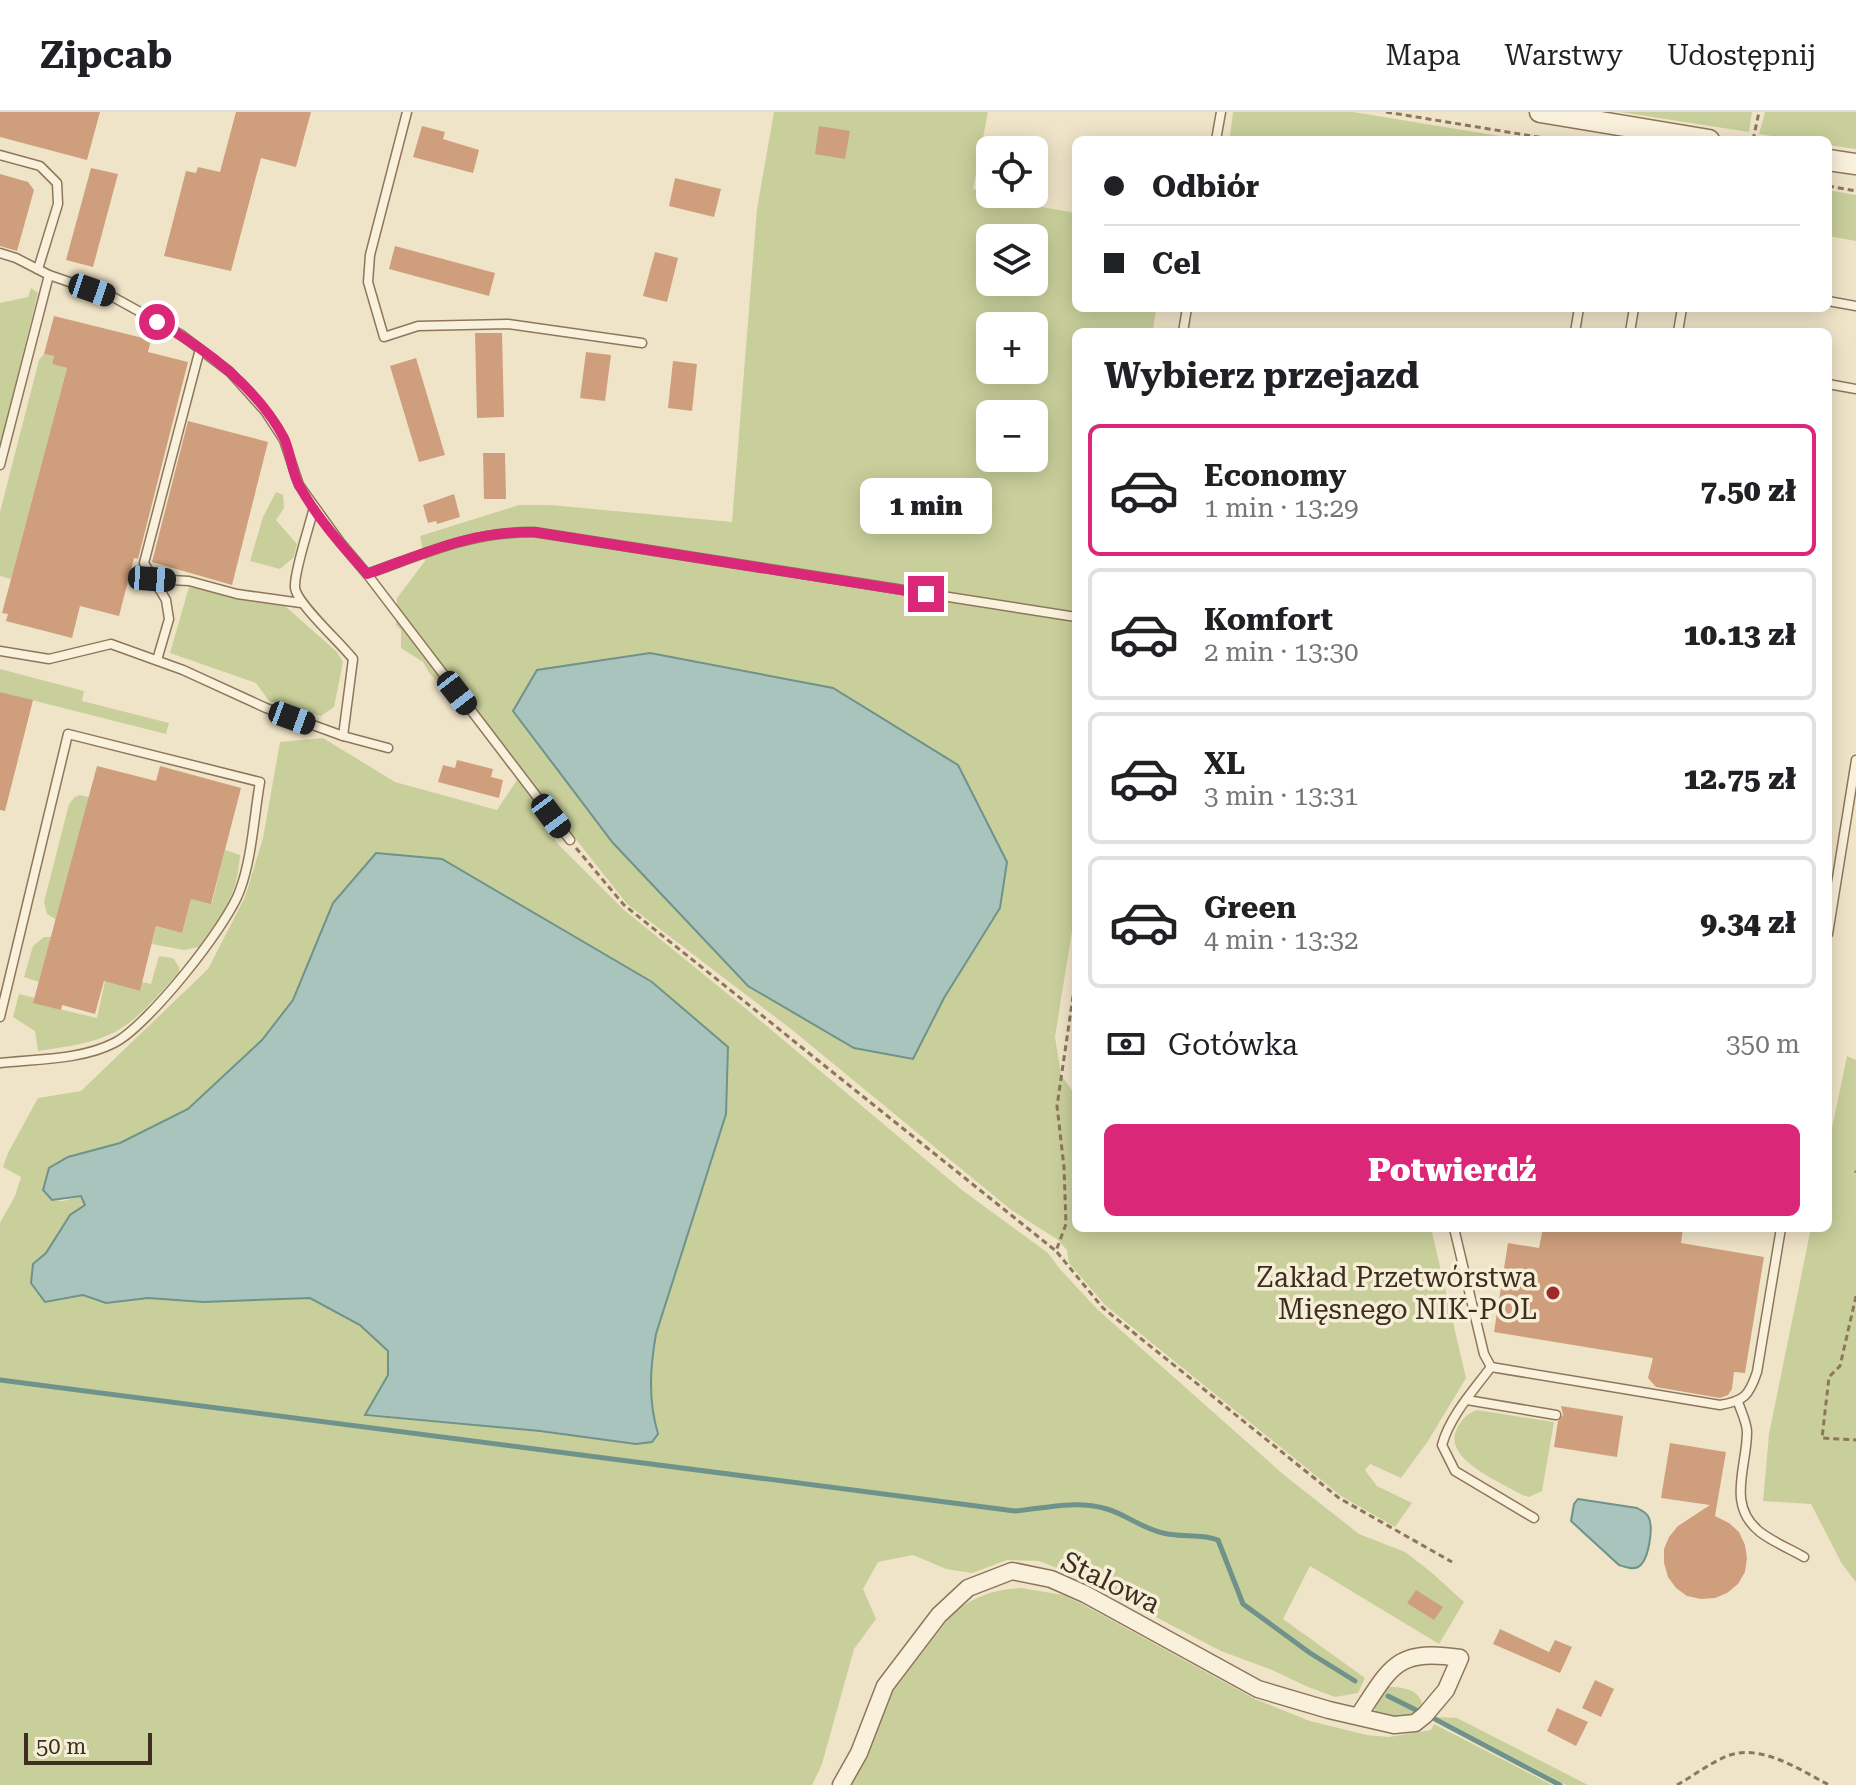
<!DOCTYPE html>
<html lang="pl">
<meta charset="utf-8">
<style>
body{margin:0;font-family:"Roboto Serif",serif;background:#f6f6f6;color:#202124;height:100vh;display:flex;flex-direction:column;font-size:30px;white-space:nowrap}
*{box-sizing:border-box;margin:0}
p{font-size:26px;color:#757577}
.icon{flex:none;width:44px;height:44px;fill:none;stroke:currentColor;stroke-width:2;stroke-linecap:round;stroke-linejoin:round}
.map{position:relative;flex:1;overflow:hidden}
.side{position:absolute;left:1072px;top:216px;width:760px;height:904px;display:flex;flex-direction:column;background:#fff;border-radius:12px;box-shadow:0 4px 20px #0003}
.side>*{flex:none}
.hud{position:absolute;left:1072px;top:24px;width:760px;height:176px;border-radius:12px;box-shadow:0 4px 20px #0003;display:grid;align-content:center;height:176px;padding:0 32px;background:#fff}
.fabs{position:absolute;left:976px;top:24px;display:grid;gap:16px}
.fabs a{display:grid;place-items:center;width:72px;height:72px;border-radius:12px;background:#fff;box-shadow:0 4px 20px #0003;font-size:40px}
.scale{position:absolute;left:24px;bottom:20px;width:128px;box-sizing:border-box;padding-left:8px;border:4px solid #3d2e20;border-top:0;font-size:22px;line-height:28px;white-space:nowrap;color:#3d2e20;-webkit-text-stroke:6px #f7eed8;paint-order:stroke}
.end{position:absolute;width:36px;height:36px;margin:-18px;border:10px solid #db2777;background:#fff;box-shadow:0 0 0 4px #fff}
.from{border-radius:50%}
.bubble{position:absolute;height:56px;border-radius:12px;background:#fff;box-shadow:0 4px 20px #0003;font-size:26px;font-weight:800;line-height:56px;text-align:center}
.car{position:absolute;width:24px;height:48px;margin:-24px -12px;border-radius:10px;box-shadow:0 0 6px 2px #0007;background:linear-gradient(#222 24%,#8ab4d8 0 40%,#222 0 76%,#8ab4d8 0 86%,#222 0)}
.hud b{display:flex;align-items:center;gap:28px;height:76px;font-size:30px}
.hud b+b{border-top:2px solid #e0e0e0}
.hud i{width:20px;height:20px;background:#202124}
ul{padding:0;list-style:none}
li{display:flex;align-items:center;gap:24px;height:132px;margin:0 16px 12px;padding:0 16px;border:4px solid #e0e0e0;border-radius:12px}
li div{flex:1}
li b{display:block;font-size:30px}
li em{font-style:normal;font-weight:800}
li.active{border-color:#db2777}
li>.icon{width:72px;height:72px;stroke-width:1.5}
h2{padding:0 32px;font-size:36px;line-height:96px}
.pay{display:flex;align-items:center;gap:20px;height:88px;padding:0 32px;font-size:30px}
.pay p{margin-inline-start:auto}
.cta{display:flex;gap:16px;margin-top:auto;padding:16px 32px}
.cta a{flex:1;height:92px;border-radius:12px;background:#db2777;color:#fff;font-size:32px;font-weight:800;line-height:92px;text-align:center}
header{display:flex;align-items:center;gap:48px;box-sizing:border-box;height:112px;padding:0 40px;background:#fff;border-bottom:2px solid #e0e0e0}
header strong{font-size:38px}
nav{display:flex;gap:44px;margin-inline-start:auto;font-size:28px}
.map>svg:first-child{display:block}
.green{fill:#c9cf9b;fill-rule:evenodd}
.water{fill:#a9c4bc;stroke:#6f938a;stroke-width:2}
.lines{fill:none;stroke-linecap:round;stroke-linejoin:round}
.stream{stroke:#6f938a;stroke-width:5}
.building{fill:#cf9f7d}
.service-casing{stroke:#8d765c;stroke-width:11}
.minor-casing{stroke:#8d765c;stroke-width:19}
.tertiary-casing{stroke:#8d765c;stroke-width:23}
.path{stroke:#8d765c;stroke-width:3;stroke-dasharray:6 4;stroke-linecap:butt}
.service{stroke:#faf1dc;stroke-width:8}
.minor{stroke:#faf1dc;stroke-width:16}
.tertiary{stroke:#faf1dc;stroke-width:20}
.route{stroke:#db2777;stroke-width:10}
.poi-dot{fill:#9e2a2b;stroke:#f7eed8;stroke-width:3}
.labels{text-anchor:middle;stroke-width:7;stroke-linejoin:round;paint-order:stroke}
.poi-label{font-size:28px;fill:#3d2e20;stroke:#f7eed8;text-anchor:end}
.street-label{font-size:28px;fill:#3d2e20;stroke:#f7eed8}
</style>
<header>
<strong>Zipcab</strong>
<nav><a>Mapa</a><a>Warstwy</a><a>Udostępnij</a></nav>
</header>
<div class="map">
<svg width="1856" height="1673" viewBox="0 0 1856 1673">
<rect width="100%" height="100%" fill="#f0e4c8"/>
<g class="green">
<path d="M774,0H988L973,77L990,82L1031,88L1030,93L1076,101V196H1156L1153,220H1076V794L1055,925L1061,963L1076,984V1116H1431L1466,1266L1428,1329L1401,1366L1370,1352L1365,1358L1377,1374L1412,1391L1395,1415L1341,1384L1105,1193L1069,1151L1067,1138L1058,1128L1010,1097L791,917L627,792L467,589L455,587L443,580V574L430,562L423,550L401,536V518L396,513L397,486L425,449L420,424L519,393H551L732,410L757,97ZM990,126H1034V170H990ZM990,214H1034V258H990ZM990,302H1034V346H990ZM650,541L833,576L958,653L1007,750L1000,796L944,886L913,947L748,874L613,731L513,599L537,558Z"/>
<polygon points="1233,0 1353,0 1524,28 1251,28 1230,24"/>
<polygon points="1620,0 1752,0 1749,20"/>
<polygon points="1765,0 1856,0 1856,37 1828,33 1828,28 1799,28 1759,22"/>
<polygon points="1828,78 1856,83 1856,129 1828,124"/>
<polygon points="31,176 38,181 0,334 0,191 28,185"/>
<polygon points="44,242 54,244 52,252 67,256 11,467 0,464 0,400 39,248"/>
<polygon points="276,380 283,383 284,396 276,408 297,432 294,445 280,457 250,449 263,405"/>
<polygon points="189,475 285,494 337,540 343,550 334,595 321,604 269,589 256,571 170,541"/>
<polygon points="0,557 84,579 82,589 169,611 166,622 0,580"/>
<path d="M323,626L395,670L497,698L519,665L551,715L556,730L623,797L750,900L962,1078L1048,1141L1060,1157L1097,1197L1284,1363L1359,1422L1405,1440L1431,1460L1464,1490L1439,1532L1310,1454L1283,1507L1365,1566L1358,1581L1335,1585L1308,1575L1272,1558L1221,1539L1077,1464L1039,1449L1007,1448L972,1461L946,1457L913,1443L878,1450L863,1477L876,1507L854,1537L822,1652L812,1673H0V1111L15,1084L21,1065L3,1055L8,1041L38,986L81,979L208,857L245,785L263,726L280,630ZM376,741L442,747L652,870L728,935L726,1002L656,1222C650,1256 648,1288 658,1322L636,1332L540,1319L366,1304L388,1263V1239L360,1213L311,1186L204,1190L148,1186L106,1191L83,1183L45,1189L33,1152L46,1141L85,1093L81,1084L63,1089L52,1088L43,1078L68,1045L120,1031L188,997L262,928L293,888L333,791Z"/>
<polygon points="80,683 89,685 57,808 47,802 44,790 69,692 75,685"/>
<path d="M225,738L240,743C237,786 223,801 199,835L184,838L152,832L156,814L182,821L191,787L212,791Z"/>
<polygon points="44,825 52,825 39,870 24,865 33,834"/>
<path d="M159,844L173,846L179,855V860C126,920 118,928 38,939L35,919L13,905L19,882L35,886L34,891L97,906L105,869L140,879L142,870L151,872Z"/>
<polygon points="1847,944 1856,948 1856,1470 1842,1452 1811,1392 1763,1389 1769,1322 1811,1116 1828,1116 1828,1035"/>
<path d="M1477,1298L1554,1310L1542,1379L1529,1385L1522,1383C1502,1371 1444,1348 1456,1319C1461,1308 1466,1302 1477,1298Z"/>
<path d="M1021,1476L1063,1483L1082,1492L1255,1587L1310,1609L1367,1623L1389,1625L1431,1618L1434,1612L1552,1673H848L859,1656L890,1583L954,1500C975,1484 995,1477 1021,1476Z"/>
<path d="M1388,1575C1402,1575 1420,1577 1422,1593C1408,1610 1396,1607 1376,1600L1373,1593Z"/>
<polygon points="1437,1605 1457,1606 1588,1673 1566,1673"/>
</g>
<g class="water">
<polygon points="650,541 833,576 958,653 1007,750 1000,796 944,886 913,947 854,936 748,874 613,731 513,599 537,558"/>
<path d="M376,741L442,747L652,870L728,935L726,1002L656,1222C650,1256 648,1288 658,1322L652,1330L636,1332L540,1319L365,1303L388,1263V1239L360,1213L310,1186L204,1190L148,1186L106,1191L83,1183L45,1190L31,1171L33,1152L46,1141L70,1103L85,1093L81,1084L52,1088L43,1078L49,1056L68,1045L120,1031L188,997L262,928L293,888L333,791Z"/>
<path d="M1578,1387L1637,1396C1642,1399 1645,1399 1648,1404C1654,1414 1649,1449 1638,1455C1632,1458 1625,1455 1619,1453L1571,1409L1574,1392Z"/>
</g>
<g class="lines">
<g class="stream">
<path d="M0,1268L1015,1399C1045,1396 1076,1388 1107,1397C1125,1402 1141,1416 1163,1421C1182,1426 1200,1421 1218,1428L1243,1492L1310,1541L1355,1569"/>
<polyline points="1388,1584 1416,1598"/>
<polyline points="1433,1606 1560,1673"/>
</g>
</g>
<g class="building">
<polygon points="0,0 100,0 87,48 0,25"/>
<polygon points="236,0 311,0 296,55 261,46 231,159 164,144 186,59 196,61 198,55 220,60"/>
<polygon points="422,14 445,20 443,27 479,38 473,61 413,45"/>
<polygon points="819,14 850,19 845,47 815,42"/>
<polygon points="91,56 118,62 93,155 66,148"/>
<polygon points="0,62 28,70 34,78 17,139 0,134"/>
<polygon points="675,66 721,77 714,105 669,94"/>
<polygon points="395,134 495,161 489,184 389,157"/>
<polygon points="655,140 678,146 667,190 643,184"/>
<polygon points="54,204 151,228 148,240 188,250 138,447 134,446 119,504 80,494 72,526 6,509 8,502 2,501 67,256 52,252 54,244 44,242"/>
<polygon points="475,221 502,221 504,305 477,306"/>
<polygon points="586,240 611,243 605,289 580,286"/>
<polygon points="416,246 445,343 419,350 390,254"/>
<polygon points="673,249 697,252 692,299 668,296"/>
<polygon points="188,309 268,330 232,473 152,450"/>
<polygon points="483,341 505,341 506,387 484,387"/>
<polygon points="454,382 460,405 437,412 436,409 428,411 423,393"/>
<polygon points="0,580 33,588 5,699 0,698"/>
<polygon points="457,648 493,657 491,665 503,668 499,686 438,670 443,653 455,656"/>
<polygon points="97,654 156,669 160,654 241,676 211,792 191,787 182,821 156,814 140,879 104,869 95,902 62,893 61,898 33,891"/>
<polygon points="1543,1116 1683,1116 1681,1131 1764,1145 1745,1261 1734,1260 1732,1277 1728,1283 1720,1286 1656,1275 1648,1266 1653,1246 1494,1220 1508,1131 1539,1136"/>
<polygon points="1561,1294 1623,1304 1617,1345 1554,1335 1558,1309 1563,1303"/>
<polygon points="1670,1331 1726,1340 1715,1404 1729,1411 1739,1420 1745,1433 1747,1446 1745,1460 1738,1472 1727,1481 1715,1486 1701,1487 1687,1484 1676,1476 1668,1465 1664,1451 1664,1437 1669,1425 1678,1414 1710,1393 1661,1386"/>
<polygon points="1416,1478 1443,1495 1434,1508 1407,1491"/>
<polygon points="1500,1517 1549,1540 1555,1528 1572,1535 1560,1561 1493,1532"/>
<polygon points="1595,1568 1614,1577 1601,1605 1582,1596"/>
<polygon points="1557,1596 1588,1610 1576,1634 1547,1619"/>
</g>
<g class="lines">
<g class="service-casing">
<g id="service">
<polyline points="407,0 370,143 368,170 384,225 418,214 508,212 642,231"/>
<polyline points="1216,28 1221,0"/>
<polyline points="0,43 40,54 57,71 58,92 38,157"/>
<polyline points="0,141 16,146 49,163 113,185 180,222 230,260 265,299 284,328 299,373 340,430 367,462 570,728"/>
<polyline points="1828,189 1856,194"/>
<polyline points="1183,220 1187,196"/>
<polyline points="1575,220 1579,196"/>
<polyline points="1630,220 1634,196"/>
<polyline points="1678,220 1682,196"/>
<polyline points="1828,272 1856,277"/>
<polyline points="0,353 49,163"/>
<path d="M314,395C310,413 294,459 295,475C295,490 341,531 353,547L343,624"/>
<path d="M367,462C426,441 470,420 534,420L1076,505"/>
<polyline points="152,467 189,469 237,482 301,491"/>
<polyline points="0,539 49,547 111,532 183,558 266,596 343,624 388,636"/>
<polyline points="157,548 169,507 166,488 144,451 200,237"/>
<polyline points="1828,822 1856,648"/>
<path d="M0,905L68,622L260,670C254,704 252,746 240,778C228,813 147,915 114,931C81,948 36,947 0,951"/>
<path d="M1454,1116L1484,1242L1491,1255L1720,1293C1744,1289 1749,1284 1757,1260L1781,1116"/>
<path d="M1491,1255C1473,1279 1450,1304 1442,1333L1455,1359L1534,1406"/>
<polyline points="1467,1288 1556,1303"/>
<path d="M1738,1290C1741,1299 1747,1311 1747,1320C1747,1355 1726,1393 1760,1420C1773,1430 1790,1437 1804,1445"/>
</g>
</g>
<g class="minor-casing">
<path id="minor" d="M841,1673L859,1641L885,1574L939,1503L968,1476L1012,1459L1051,1467L1085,1482L1258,1577L1329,1598L1394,1613L1415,1611L1425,1603L1446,1578L1460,1546C1396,1536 1391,1555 1359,1603"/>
</g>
<g class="tertiary-casing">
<g id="tertiary">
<polyline points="1540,0 1709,28"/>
<polyline points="1828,48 1856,52"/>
</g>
</g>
<g class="path">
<polyline points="1386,0 1556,28"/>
<polyline points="1753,28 1759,0"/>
<polyline points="1828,74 1856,79"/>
<polyline points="576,736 624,793 1056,1139"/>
<polyline points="1076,864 1057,994 1064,1055 1066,1112 1056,1139 1103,1196 1339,1386 1452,1450"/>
<polyline points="1855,1059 1856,1060"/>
<polyline points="1856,1184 1840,1254 1829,1265 1822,1326 1856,1328"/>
<path d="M1677,1673C1693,1664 1710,1651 1727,1644C1761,1631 1800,1658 1829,1673"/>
</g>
<use href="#service" class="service"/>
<use href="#minor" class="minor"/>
<use href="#tertiary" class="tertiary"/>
</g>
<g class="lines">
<path class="route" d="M157,210C206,236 258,277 284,326C291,341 291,359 299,373C316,405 343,435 367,462C426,441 470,419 534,420L926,482"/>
</g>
<circle class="poi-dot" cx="1553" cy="1181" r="8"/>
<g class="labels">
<g class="poi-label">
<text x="1537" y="1175">Zakład Przetwórstwa<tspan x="1537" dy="32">Mięsnego NIK-POL</tspan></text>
</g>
<g class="street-label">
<text transform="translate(1111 1470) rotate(26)" y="10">Stalowa</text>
</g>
</g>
</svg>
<div class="fabs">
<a><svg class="icon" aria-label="locate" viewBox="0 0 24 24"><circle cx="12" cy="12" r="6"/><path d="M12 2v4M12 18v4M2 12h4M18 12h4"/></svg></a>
<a><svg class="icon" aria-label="layers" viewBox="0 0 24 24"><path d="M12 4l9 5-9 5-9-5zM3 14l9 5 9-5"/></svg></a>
<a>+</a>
<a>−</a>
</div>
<div class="scale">50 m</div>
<i class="end from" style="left:157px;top:210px"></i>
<i class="end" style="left:926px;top:482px"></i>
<div class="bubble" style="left:860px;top:366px;width:132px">1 min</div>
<i class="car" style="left:92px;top:178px;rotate:109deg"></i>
<i class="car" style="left:152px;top:467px;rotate:94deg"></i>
<i class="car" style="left:457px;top:581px;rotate:142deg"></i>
<i class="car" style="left:292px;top:606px;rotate:110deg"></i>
<i class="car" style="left:551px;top:704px;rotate:143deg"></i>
<div class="hud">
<b><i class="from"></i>Odbiór</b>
<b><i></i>Cel</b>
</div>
<section class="side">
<h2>Wybierz przejazd</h2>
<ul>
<li class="active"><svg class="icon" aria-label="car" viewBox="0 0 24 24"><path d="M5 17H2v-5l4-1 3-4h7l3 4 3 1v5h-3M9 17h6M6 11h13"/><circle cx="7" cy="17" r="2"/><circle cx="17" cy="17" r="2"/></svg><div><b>Economy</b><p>1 min · 13:29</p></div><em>7.50 zł</em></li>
<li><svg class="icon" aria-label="car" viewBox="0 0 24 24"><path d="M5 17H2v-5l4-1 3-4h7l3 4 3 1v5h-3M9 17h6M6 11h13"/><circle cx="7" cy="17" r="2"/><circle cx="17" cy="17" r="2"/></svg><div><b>Komfort</b><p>2 min · 13:30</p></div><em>10.13 zł</em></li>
<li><svg class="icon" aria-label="car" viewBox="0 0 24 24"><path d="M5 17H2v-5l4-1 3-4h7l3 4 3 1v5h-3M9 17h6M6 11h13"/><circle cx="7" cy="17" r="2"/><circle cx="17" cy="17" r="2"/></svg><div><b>XL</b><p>3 min · 13:31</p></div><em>12.75 zł</em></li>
<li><svg class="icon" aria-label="car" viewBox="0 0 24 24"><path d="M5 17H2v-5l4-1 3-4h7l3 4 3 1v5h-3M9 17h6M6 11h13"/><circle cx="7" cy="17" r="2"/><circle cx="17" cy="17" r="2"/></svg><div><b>Green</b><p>4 min · 13:32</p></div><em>9.34 zł</em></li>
</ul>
<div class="pay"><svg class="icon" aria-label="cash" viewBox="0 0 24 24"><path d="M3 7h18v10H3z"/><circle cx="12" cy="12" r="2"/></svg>Gotówka<p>350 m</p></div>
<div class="cta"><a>Potwierdź</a></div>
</section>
</div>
